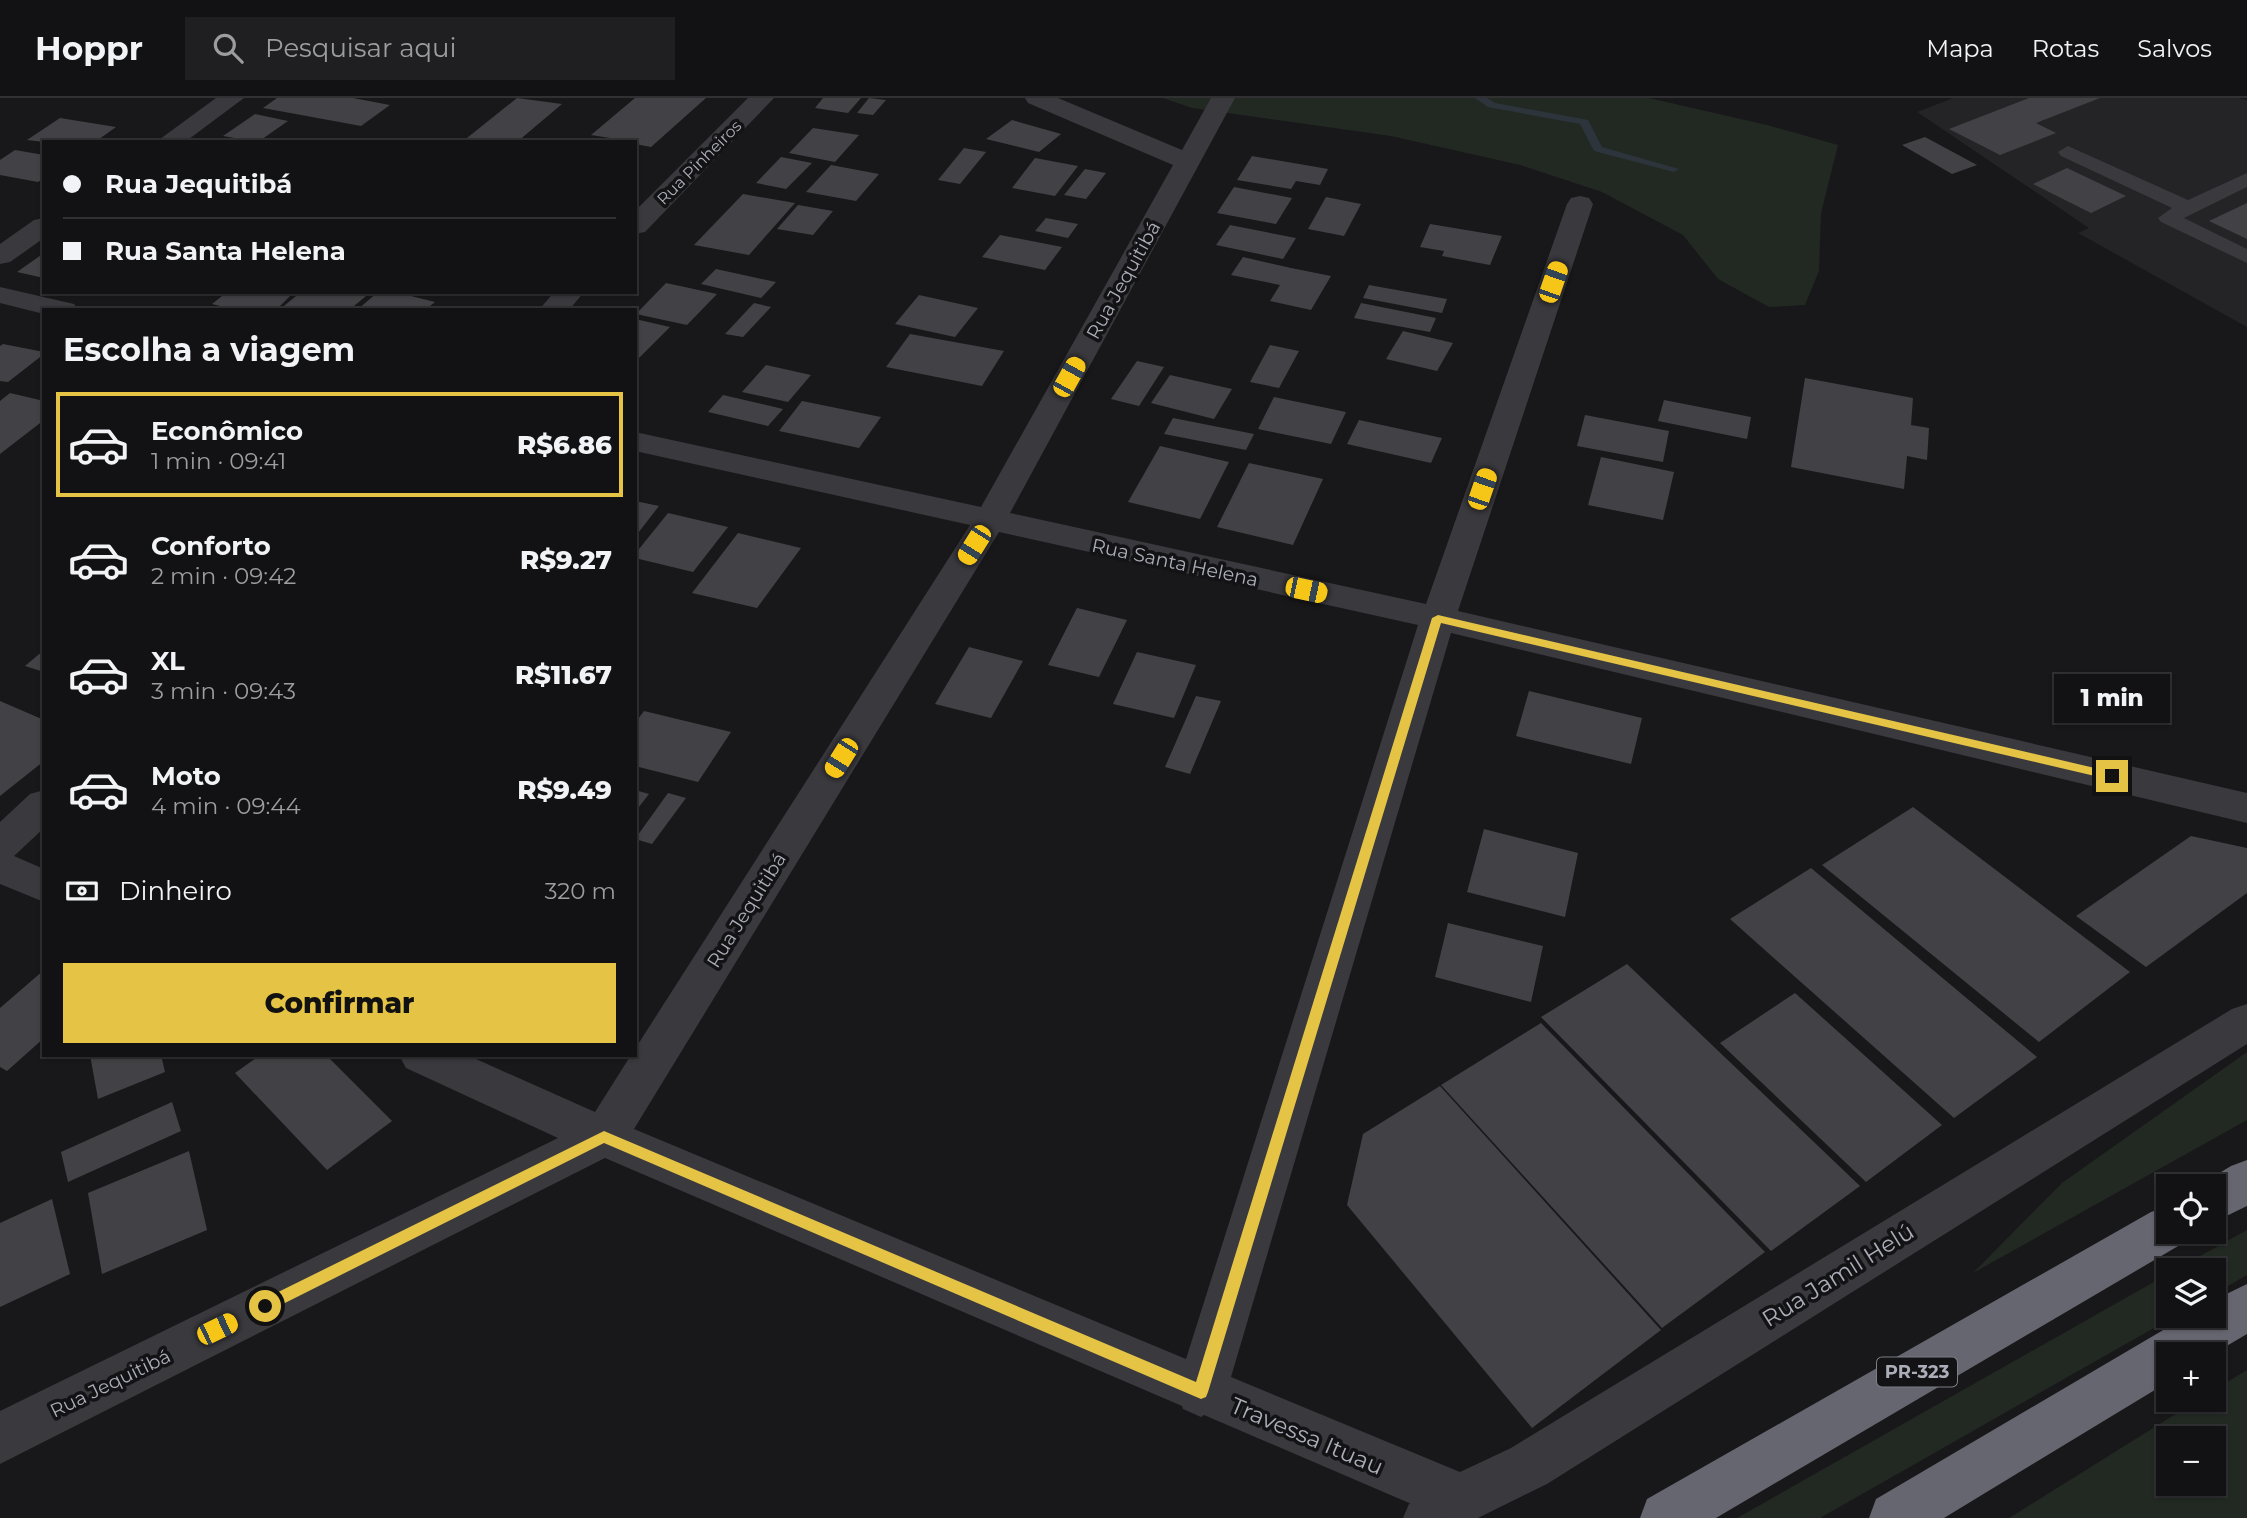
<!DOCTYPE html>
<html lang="pt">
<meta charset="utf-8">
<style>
body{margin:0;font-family:Montserrat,sans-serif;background:#1f1f21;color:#f1f3f6;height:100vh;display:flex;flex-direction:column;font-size:26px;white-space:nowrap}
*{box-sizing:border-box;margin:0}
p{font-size:23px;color:#9c9da0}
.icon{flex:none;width:38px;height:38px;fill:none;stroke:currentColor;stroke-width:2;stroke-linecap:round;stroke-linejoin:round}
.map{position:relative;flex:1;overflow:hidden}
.sheet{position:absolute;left:42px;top:210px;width:595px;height:749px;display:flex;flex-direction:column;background:#121113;border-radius:0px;box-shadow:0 2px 5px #0004,0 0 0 2px #313133}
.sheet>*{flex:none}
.banner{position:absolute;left:42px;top:42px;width:595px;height:154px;border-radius:0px;box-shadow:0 2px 5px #0004,0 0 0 2px #313133;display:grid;align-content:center;height:154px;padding:0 21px;background:#121113}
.buttons{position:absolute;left:2156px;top:1076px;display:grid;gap:14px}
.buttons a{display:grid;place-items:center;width:70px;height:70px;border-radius:0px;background:#121113;box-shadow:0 2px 5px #0004,0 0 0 2px #313133;font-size:35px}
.end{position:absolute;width:32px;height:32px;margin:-16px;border:9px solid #e4c345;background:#111;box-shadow:0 0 0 4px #111}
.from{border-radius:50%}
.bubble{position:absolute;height:49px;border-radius:0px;background:#121113;box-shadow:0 2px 5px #0004,0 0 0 2px #313133;font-size:23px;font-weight:800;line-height:49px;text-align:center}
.car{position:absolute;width:21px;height:42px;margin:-21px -10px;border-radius:9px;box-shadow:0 0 5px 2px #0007;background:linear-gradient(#f5c518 24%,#345 0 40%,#f5c518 0 76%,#345 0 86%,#f5c518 0)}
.banner b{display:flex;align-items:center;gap:24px;height:66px;font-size:26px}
.banner b+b{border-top:2px solid #313133}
.banner i{width:18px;height:18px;background:#f1f3f6}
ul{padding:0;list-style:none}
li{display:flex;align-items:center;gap:21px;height:105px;margin:0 14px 10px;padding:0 7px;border:4px solid transparent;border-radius:0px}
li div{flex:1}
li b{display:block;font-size:26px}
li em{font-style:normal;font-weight:800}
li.on{border-color:#e4c345}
li>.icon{width:63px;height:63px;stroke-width:1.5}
h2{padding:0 21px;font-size:32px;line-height:84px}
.pay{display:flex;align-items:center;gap:18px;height:77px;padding:0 21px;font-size:26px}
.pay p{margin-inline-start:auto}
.cta{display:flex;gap:14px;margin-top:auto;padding:14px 21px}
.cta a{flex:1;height:80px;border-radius:0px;background:#e4c345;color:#111;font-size:28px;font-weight:800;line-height:80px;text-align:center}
header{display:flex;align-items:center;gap:42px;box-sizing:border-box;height:98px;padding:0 35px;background:#121113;border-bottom:2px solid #313133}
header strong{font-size:33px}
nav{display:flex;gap:38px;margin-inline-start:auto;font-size:24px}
.search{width:490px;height:63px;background:#1f1f21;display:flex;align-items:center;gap:18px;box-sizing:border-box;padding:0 24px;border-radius:0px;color:#9c9da0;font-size:26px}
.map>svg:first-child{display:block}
.built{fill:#242326}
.green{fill:#222923;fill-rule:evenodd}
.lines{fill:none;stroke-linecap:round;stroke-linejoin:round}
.stream{fill:#2e343c;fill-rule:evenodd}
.building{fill:#424246}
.lane{fill:#39393e;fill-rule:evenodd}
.street{fill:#39393e;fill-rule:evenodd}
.highway{fill:#65666f;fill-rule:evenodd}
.route{fill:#e4c345}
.labels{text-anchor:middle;stroke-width:7;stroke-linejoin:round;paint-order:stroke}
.far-street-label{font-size:16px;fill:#abadb8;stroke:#131214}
.shield{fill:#131214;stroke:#7d7e87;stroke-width:2}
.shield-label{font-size:18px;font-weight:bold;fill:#abadb8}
.street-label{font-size:19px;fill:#abadb8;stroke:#131214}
.near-street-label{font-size:23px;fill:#abadb8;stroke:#131214}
</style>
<header>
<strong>Hoppr</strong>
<div class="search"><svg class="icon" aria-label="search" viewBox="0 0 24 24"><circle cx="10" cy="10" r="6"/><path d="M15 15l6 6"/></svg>Pesquisar aqui</div>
<nav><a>Mapa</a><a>Rotas</a><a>Salvos</a></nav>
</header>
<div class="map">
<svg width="2247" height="1420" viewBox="0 0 2247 1420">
<rect width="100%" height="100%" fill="#181719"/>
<polygon class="built" points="1953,0 2238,0 2247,2 2247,229 2078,135 2089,130 1917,14"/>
<g class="green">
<polygon points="1163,0 1649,0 1767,27 1838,47 1821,115 1819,173 1805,207 1769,209 1718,181 1683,137 1602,94 1520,67 1391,38 1192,10"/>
<polygon points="2247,954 2247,1022 1973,1175 2062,1085"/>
<polygon points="2247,1132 2247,1177 2214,1196 2214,1172 2175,1172"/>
<polygon points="2168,1176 2168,1218 2175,1218 1820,1420 1737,1420"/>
<path d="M2247,1272V1420H2009L2198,1302H2214V1292ZM2214,1340V1386H2168V1340Z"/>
</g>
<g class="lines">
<polygon class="stream" points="1475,0 1487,0 1495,5 1588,22 1602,49 1679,71 1674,74 1594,53 1580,26 1488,9"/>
</g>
<g class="building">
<polygon points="277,0 353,0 390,7 361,28 263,10"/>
<polygon points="517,0 562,6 517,44 462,44"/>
<polygon points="635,0 706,0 651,49 635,46 635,44 591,37"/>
<polygon points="823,0 861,0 848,15 815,10"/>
<polygon points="869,0 886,2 873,17 857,15"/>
<polygon points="2029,0 2100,0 2036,25 2056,35 2000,57 1949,31"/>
<polygon points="255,16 288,23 258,44 223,38"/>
<polygon points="60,20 116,29 95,44 44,44 27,42"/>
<polygon points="1012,22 1061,36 1039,54 986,41"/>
<polygon points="813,30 859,37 835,64 789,55"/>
<polygon points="1925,39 1977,67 1952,76 1902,47"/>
<polygon points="964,50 986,54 960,86 938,82"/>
<polygon points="15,52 44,57 44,80 38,84 0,77 0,62"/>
<polygon points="1252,58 1305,67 1328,71 1320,87 1296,83 1291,91 1237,82"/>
<polygon points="781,59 812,65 786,91 756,85"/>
<polygon points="1035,60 1078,68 1055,98 1012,90"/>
<polygon points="831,67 879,76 856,103 806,94"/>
<polygon points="2067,70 2126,98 2091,115 2033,86"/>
<polygon points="1085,71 1106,75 1086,101 1064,97"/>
<polygon points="1234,89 1292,100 1276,126 1217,115"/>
<polygon points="743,96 795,105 749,157 694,147"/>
<polygon points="1326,99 1361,106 1344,138 1308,131"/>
<polygon points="2247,105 2247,141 2209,123"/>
<polygon points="798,107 833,113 813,137 777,131"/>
<polygon points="1046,120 1078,126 1068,140 1035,133"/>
<polygon points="1430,126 1502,138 1490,167 1442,158 1444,153 1420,149"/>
<polygon points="1230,127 1296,140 1283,161 1216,147"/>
<polygon points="1000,137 1062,149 1045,172 982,159"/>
<polygon points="44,155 44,180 17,174"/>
<polygon points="1243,159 1291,170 1331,178 1311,212 1270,203 1280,187 1231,177"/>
<polygon points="716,171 776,184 761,200 701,186"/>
<polygon points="666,185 717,196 687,227 636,216"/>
<polygon points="1369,187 1447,201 1442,215 1363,200"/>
<polygon points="227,194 294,194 276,212 236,212 212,206"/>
<polygon points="301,194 371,194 349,212 279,212"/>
<polygon points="378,194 395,194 435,204 425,212 357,212"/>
<polygon points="919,197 978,210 955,239 895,226"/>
<polygon points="754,205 771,209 743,239 725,236"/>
<polygon points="1361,205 1436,220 1430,234 1354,220"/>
<polygon points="635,221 670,229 635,264"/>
<polygon points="1403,233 1453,245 1437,273 1386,261"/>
<polygon points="910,236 1004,253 982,288 886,269"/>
<polygon points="3,246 44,254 44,256 8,284 0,283 0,248"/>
<polygon points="1270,247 1299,253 1279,290 1250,284"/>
<polygon points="1137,263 1164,269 1139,308 1111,301"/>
<polygon points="766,267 811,277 788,304 742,294"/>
<polygon points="1170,277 1232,291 1214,321 1151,305"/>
<polygon points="1805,280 1913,300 1911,327 1929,330 1927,362 1907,358 1904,391 1791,369"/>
<polygon points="10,295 44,303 44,322 0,356 0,303"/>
<polygon points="723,297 783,311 768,328 708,314"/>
<polygon points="1274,299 1346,314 1331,346 1258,331"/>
<polygon points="1664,302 1751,319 1747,341 1658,323"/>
<polygon points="802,303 881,319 859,350 779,333"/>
<polygon points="1585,317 1669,333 1663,364 1577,348"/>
<polygon points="1173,320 1254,336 1246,352 1164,336"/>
<polygon points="1359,322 1442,340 1431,365 1347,346"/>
<polygon points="1160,348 1229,364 1200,421 1128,404"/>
<polygon points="1601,359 1674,374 1663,422 1588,407"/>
<polygon points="1249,365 1323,381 1293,447 1217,429"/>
<polygon points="635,403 659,408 635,439"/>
<polygon points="668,415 728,429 693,474 635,460 635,456"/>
<polygon points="738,435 801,450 757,510 692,495"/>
<polygon points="1077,510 1127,522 1099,579 1048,567"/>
<polygon points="969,549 1023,563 991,620 935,606"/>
<polygon points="44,552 44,574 25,568"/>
<polygon points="1137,554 1196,567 1174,620 1113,606"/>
<polygon points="1529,593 1642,620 1631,666 1516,638"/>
<polygon points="1196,598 1221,603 1190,676 1165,669"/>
<polygon points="0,603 44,622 44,663 0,698"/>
<polygon points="644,613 731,634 698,684 635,668 635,625"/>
<polygon points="635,692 649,696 635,714"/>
<polygon points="668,695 686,700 652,746 635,741"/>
<polygon points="1913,709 2130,874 2039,944 1822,767"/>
<polygon points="1484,731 1578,755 1565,819 1467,794"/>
<polygon points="2191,738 2247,750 2247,795 2146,869 2076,818"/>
<polygon points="1811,770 2037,959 1954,1020 1730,821"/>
<polygon points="1448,825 1543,848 1531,904 1435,879"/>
<polygon points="1627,866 1860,1088 1771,1153 1541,919"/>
<polygon points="44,872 44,940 7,973 0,969 0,910"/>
<polygon points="1795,895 1942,1027 1866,1084 1720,945"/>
<polygon points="1541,925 1765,1154 1662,1230 1441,987"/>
<polygon points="90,957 161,957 165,974 98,1001"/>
<polygon points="260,957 326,957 392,1023 327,1072 235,975"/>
<polygon points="1440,988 1661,1232 1532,1330 1347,1107 1363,1036"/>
<polygon points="172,1004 181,1033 68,1084 61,1054"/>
<polygon points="189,1053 207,1132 102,1176 88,1095"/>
<polygon points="52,1101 70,1176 0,1209 0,1125"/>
</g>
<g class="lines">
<g class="lane">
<polygon points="2068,48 2188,102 2247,75 2247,89 2184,120 2247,151 2247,165 2161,124 2158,120 2172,110 2061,58 2058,54"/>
<polygon points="1461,1381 1475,1387 1481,1401 1475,1415 1466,1420 1403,1420 1409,1406"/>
</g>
<g class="street">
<polygon points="216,0 244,0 185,44 156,44"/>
<polygon points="748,0 774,0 645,134 635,136 635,113"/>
<path d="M1025,0H1058L1182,52L1211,0H1235L1010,415L1426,506L1567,106L1571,100L1580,98L1589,100L1593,106L1458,513L2247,695V725L1451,535L1231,1279L1460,1374L1511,1350L2232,911L2247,906V946L1547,1386L1478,1420H1444L1204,1317L1201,1319L1183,1311L1182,1308L605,1060L0,1366V1313L558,1040L406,970L399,957H467L595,1014L631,957H635V951L970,427L635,353V334L981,409L1173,67L1028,5ZM999,434L1418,527L1186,1261L634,1031Z"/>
<polygon points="44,120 44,140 10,164 0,166 0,146 34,122"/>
<polygon points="0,189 74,206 78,212 44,212 44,216 0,205"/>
<polygon points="554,194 584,194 569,212 539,212"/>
<polygon points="44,692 44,730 14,758 44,771 44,804 0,786 0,724 30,696"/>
</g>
<g class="highway">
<polygon points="2247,1062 2247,1108 2214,1124 2214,1088 2198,1088 2231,1068"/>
<polygon points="2168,1108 2168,1134 2189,1134 2185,1144 1716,1420 1640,1420 1647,1401 2151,1114"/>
<polygon points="2247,1186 2247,1236 2213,1256 2168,1256 2168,1284 1944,1420 1869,1420 1876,1401 2187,1218 2214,1218 2214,1202"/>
</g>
</g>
<polygon class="route" points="1438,517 2112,674 2118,678 2112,682 1441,525 1208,1294 1206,1299 1201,1301 604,1045 271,1212 260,1212 260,1203 604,1033 1196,1284 1432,520"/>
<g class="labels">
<g class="far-street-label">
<text transform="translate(699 64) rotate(-45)" y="6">Rua Pinheiros</text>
</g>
<rect class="shield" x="1877" y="1259.5" width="80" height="29" rx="5"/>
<g class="shield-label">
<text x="1917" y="1280">PR-323</text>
</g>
<g class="street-label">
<text transform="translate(1123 182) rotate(-61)" y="7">Rua Jequitibá</text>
<text transform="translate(1175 464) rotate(12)" y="7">Rua Santa Helena</text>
<text transform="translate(746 812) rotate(-58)" y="7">Rua Jequitibá</text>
<text transform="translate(110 1285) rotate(-26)" y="7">Rua Jequitibá</text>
</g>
<g class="near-street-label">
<text transform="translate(1838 1177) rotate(-32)" y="8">Rua Jamil Helú</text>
<text transform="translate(1307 1338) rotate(23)" y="8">Travessa Ituau</text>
</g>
</g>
</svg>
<div class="buttons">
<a><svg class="icon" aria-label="locate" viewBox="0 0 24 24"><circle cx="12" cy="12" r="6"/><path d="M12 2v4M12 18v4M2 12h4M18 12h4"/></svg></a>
<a><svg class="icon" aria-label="layers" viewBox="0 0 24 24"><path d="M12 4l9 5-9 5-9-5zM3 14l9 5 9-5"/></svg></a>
<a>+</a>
<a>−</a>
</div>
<i class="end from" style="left:265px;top:1208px"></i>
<i class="end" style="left:2112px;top:678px"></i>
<div class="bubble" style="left:2054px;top:576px;width:116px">1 min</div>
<i class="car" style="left:1553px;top:184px;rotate:19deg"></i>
<i class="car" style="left:1069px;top:279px;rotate:29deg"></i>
<i class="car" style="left:1482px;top:391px;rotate:19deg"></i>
<i class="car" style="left:974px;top:447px;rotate:212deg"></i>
<i class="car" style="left:1306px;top:492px;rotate:102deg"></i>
<i class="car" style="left:841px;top:660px;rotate:212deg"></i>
<i class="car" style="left:217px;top:1231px;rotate:64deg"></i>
<div class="banner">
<b><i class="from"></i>Rua Jequitibá</b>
<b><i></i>Rua Santa Helena</b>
</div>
<section class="sheet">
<h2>Escolha a viagem</h2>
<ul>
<li class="on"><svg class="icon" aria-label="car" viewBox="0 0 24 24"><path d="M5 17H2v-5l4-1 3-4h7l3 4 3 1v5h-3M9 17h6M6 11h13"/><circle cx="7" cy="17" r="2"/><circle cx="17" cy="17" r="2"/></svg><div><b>Econômico</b><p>1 min · 09:41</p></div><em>R$6.86</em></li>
<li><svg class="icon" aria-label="car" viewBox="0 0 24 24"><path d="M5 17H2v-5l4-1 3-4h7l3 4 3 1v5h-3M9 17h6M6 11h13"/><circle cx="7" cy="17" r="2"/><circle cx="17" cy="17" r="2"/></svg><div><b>Conforto</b><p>2 min · 09:42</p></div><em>R$9.27</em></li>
<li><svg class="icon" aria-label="car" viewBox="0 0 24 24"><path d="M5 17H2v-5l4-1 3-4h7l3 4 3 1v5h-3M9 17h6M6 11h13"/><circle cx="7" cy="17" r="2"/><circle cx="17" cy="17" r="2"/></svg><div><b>XL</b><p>3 min · 09:43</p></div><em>R$11.67</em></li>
<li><svg class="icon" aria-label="car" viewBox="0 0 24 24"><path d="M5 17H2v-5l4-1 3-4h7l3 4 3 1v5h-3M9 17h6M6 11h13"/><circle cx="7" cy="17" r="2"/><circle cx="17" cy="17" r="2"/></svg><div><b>Moto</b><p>4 min · 09:44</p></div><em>R$9.49</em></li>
</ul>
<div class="pay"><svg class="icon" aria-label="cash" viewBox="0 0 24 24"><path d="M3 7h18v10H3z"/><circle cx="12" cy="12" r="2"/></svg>Dinheiro<p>320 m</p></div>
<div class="cta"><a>Confirmar</a></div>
</section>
</div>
